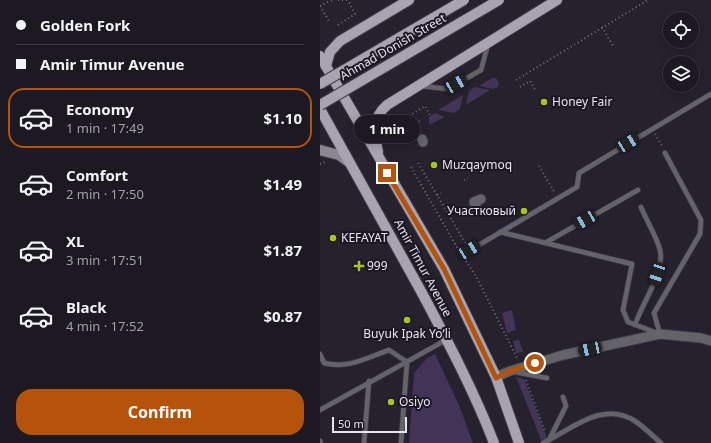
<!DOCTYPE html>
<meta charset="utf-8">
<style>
body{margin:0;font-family:"Noto Sans",sans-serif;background:#29262f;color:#f1f3f6;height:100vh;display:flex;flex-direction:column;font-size:15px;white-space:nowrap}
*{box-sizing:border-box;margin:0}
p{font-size:13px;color:#a0a0a5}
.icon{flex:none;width:22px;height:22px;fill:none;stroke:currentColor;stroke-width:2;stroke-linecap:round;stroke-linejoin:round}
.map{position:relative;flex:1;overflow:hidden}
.drawer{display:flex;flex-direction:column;background:#1c1922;width:320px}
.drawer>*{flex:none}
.top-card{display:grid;align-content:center;height:88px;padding:0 16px;background:#1c1922}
.fabs{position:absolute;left:343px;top:12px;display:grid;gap:8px}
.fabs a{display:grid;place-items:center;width:36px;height:36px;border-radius:50%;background:#1c1922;box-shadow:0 2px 10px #0003,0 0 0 1px #3a3840;font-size:20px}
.scale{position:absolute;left:12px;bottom:10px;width:75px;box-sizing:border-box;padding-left:4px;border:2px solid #e7e4ec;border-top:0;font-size:11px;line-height:14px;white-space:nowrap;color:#e7e4ec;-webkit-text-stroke:3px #1c1823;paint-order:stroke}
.end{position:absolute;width:18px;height:18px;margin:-9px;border:5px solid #b45309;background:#fff;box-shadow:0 0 0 2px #fff}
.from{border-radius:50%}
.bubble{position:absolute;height:28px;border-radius:14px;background:#1c1922;box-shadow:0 2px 10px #0003,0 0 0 1px #3a3840;font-size:13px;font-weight:700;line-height:28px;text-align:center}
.car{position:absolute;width:12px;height:24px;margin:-12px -6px;border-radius:5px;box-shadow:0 0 3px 1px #0007;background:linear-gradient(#222 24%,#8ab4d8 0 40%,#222 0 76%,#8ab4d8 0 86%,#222 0)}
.top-card b{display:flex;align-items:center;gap:14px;height:38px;font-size:15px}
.top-card b+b{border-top:1px solid #3a3840}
.top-card i{width:10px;height:10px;background:#f1f3f6}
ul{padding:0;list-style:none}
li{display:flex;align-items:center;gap:12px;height:60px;margin:0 8px 6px;padding:0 8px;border:2px solid transparent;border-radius:16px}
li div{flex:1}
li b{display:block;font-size:15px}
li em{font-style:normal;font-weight:700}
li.on{border-color:#b45309}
li>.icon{width:36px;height:36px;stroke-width:1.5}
.primary-button{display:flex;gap:8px;margin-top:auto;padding:8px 16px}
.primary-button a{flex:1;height:46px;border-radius:16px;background:#b45309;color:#fff;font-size:16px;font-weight:700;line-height:46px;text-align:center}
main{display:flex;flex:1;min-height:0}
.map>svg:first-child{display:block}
.green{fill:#413457}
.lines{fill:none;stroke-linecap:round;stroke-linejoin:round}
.lane-casing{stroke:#403c48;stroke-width:6}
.street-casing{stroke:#403c48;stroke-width:11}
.secondary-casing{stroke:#403c48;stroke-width:12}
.primary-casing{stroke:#403c48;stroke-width:12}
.path{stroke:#706d77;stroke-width:2;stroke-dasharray:1 3;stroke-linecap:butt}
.lane{stroke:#65636a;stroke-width:4.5}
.street{stroke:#65636a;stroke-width:9}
.secondary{stroke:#8b8791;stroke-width:10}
.primary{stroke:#a8a3b0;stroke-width:10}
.primary-bridge-casing{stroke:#403c48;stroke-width:12;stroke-linecap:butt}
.primary-bridge{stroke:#a8a3b0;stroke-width:10}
.route{stroke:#b45309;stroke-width:5}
.poi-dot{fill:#a8c71d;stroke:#1c1823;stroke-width:1.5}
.labels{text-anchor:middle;stroke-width:4;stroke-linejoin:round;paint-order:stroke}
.street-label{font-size:12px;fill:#e7e4ec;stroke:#1c1823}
.poi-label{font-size:12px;fill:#e7e4ec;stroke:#1c1823;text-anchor:start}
</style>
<main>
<section class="drawer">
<div class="top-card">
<b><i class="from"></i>Golden Fork</b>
<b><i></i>Amir Timur Avenue</b>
</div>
<ul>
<li class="on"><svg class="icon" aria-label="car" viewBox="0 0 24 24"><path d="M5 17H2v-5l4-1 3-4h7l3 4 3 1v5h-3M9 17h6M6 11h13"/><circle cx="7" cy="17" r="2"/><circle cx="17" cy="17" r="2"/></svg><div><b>Economy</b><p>1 min · 17:49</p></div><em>$1.10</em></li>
<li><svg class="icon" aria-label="car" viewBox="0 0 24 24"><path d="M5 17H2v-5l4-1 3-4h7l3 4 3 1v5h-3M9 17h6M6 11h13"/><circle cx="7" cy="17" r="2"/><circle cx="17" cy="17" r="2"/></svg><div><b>Comfort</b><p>2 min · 17:50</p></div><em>$1.49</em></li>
<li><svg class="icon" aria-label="car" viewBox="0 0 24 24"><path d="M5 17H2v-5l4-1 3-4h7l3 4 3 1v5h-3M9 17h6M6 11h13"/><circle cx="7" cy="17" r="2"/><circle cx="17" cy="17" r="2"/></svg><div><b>XL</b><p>3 min · 17:51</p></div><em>$1.87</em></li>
<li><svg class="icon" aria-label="car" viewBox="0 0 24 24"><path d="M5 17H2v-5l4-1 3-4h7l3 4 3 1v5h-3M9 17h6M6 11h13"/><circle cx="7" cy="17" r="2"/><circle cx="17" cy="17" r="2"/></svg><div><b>Black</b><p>4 min · 17:52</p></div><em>$0.87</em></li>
</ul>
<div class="primary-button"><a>Confirm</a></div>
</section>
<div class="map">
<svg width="391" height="443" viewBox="0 0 391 443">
<rect width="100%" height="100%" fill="#25212d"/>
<g class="green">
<polygon points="172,78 176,78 179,83 178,87 173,89 159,86"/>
<polygon points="155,87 170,90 146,105 149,91"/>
<polygon points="143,95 140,109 134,113 118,110"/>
<polygon points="115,113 125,117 109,125 109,117"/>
<polygon points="101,119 98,132 83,141 80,135 82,129"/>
<polygon points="192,310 196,330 187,333 182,313"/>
<polygon points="199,340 203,352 196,353 193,341"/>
<polygon points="115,354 139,405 153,443 89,443 94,373 107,358"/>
<polygon points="196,377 204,379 227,438 221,440"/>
</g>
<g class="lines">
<g class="lane-casing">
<g id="lane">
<polyline points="101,86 128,89 161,70 168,44"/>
<polyline points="180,232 312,264 303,310 308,322 337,333"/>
<polyline points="225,243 318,190"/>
<polyline points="142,255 257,187 259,173 391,94"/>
<path d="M315,325C322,303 345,272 340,250C337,237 326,220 321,207"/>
<polyline points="340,334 334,313 380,234 381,220 345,153"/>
<path d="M0,354L4,363C29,369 46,358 69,350L87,362L81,443"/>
<polyline points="195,372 227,378"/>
<polyline points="0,410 126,340"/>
<polyline points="229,440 246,406 243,397"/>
<polyline points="0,441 1,443"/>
<polyline points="44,443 49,381"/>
<path d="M223,443C252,429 283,400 315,421C324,427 333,436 341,443"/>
</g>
</g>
<g class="street-casing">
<g id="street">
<polyline points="102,139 103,142"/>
<polyline points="157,209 154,202 161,199"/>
<polyline points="176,377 190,371 243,355 340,334 381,338 391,341"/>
</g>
</g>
<g class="secondary-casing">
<polyline id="secondary" points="0,150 19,155 30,163"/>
</g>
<g class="primary-casing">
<g id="primary">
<polyline points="0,56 124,269 176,377 199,443"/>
<polyline points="6,66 10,52 20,41 89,0"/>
<path d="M0,109C34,170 68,231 102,293C128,342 154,391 174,443"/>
<path d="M58,152C54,134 52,118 67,105L237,0"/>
</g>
</g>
<g class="path">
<polyline points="18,0 28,0"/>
<polyline points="0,6 9,21"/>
<polyline points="0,6 12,0"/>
<polyline points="18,25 35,14 28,0"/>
<polyline points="282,27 293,46"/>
<polyline points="196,80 328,0"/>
<polyline points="200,87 210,81 216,91"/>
<polyline points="89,116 105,106 110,115"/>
<polyline points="335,134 343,148"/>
<polyline points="98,163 146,244"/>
<polyline points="0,164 5,162"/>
<polyline points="219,166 235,193"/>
<polyline points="91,167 138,249"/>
<polyline points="144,180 148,178"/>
<polyline points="117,195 121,193"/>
<polyline points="146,261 157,278 198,360"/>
<polyline points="206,380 225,431"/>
</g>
<use href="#lane" class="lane"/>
<use href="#street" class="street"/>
<use href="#secondary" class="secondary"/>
<use href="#primary" class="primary"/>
<g class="primary-bridge-casing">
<g id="primary-bridge">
<polyline points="0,84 144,0"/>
<polyline points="0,105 179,0"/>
</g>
</g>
<use href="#primary-bridge" class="primary-bridge"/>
</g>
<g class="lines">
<polyline class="route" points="67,173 124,269 176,378 190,371 215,363"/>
</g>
<g class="poi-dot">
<circle cx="224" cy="102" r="4"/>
<circle cx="114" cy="165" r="4"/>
<circle cx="204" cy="211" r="4"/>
<circle cx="13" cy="238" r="4"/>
<path d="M37 260h4v4h4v4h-4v4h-4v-4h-4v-4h4z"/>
<circle cx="87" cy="320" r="4"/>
<circle cx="71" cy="402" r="4"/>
</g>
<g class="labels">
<g class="street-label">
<text transform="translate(73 47) rotate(-30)" y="4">Ahmad Donish Street</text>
<text transform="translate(103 268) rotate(62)" y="4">Amir Timur Avenue</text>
</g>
<g class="poi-label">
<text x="232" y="106">Honey Fair</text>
<text x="122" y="169">Muzqaymoq</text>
<text x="196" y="215" text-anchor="end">Участковый</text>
<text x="21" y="242">KEFAYAT</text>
<text x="47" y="270">999</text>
<text x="87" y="338" text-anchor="middle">Buyuk Ipak Yo‘li</text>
<text x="79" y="406">Osiyo</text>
</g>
</g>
</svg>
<div class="fabs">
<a><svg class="icon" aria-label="locate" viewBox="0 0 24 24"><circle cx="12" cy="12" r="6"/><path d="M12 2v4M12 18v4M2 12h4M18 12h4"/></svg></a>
<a><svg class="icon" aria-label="layers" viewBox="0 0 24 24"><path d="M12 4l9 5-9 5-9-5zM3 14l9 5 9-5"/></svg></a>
</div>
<div class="scale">50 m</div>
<i class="end from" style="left:215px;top:363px"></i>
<i class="end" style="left:67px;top:173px"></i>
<div class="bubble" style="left:34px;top:115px;width:66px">1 min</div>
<i class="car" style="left:136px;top:84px;rotate:60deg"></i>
<i class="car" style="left:308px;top:143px;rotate:59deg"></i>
<i class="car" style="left:265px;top:220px;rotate:240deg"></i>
<i class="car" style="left:149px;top:250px;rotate:59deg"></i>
<i class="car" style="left:337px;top:274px;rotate:198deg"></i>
<i class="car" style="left:270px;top:349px;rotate:258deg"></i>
</div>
</main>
